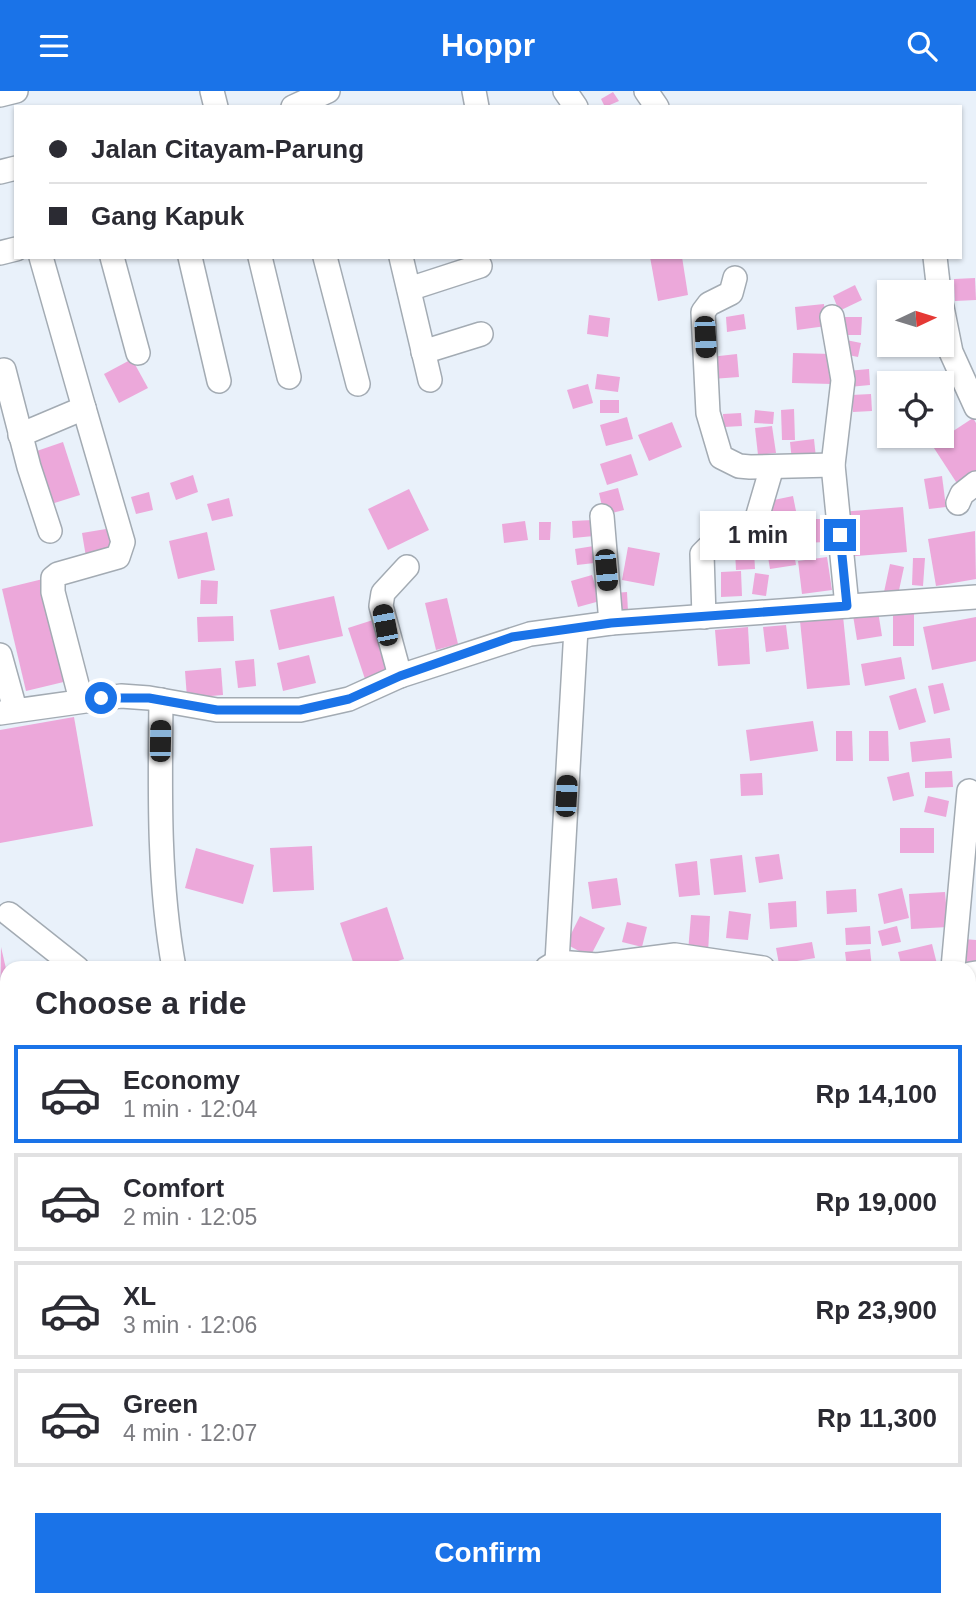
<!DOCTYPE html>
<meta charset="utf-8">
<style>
body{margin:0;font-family:Helvetica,sans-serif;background:#f2f2f3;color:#2b2b33;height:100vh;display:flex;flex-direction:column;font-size:26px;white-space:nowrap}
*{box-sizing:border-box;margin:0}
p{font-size:23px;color:#7c7c81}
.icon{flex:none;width:38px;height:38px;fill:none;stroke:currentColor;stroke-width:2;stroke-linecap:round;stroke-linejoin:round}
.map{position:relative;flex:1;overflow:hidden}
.sheet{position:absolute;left:0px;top:870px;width:976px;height:646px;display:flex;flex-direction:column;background:#fff;border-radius:21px 21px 0 0;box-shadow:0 2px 5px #0004}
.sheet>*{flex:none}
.top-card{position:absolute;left:14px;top:14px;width:948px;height:154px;border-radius:0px;box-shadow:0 2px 5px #0004;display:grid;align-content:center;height:154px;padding:0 35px;background:#fff}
.needle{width:46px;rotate:86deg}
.controls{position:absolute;left:877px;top:189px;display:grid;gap:14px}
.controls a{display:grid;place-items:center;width:77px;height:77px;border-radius:0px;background:#fff;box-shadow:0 2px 5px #0004;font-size:35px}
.end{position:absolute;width:32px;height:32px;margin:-16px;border:9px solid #1a73e8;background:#fff;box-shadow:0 0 0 4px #fff}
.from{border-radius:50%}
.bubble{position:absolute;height:49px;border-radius:0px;background:#fff;box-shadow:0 2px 5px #0004;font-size:23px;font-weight:700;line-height:49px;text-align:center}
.car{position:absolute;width:21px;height:42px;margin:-21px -10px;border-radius:9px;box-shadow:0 0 5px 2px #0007;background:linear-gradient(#222 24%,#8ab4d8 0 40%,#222 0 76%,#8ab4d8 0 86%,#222 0)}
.top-card b{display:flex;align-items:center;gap:24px;height:66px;font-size:26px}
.top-card b+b{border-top:2px solid #e1e1e2}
.top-card i{width:18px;height:18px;background:#2b2b33}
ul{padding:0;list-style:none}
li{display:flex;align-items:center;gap:21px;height:98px;margin:0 14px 10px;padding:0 21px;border:4px solid #e1e1e2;border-radius:0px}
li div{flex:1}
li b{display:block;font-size:26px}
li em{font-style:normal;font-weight:700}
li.current{border-color:#1a73e8}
li>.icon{width:63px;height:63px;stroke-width:1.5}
h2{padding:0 35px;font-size:32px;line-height:84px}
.button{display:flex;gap:14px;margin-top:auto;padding:14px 35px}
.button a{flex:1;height:80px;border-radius:0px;background:#1a73e8;color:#fff;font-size:28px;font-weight:700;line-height:80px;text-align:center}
header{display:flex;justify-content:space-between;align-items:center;height:91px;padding:0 35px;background:#1a73e8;color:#fff;font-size:32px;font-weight:700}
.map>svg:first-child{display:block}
.building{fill:#eca8da}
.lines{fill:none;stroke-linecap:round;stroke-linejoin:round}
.minor-casing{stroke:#a3abb3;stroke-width:26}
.minor{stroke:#fff;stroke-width:23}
.route{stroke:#1a73e8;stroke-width:9}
</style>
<header><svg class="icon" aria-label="menu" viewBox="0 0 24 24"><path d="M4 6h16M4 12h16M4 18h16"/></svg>Hoppr<svg class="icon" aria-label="search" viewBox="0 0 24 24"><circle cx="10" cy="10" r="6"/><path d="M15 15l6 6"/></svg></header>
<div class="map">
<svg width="976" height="1515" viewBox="0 0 976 1515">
<rect width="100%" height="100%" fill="#e9f1fa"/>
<g class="building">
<polygon points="613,1 619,10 605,16 601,8"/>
<polygon points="650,166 682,166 688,204 658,210"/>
<polygon points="975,187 976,209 955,210 954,188"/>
<polygon points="855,194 862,209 839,220 833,205"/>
<polygon points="824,213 826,235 797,239 795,216"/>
<polygon points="744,223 746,238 727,241 726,226"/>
<polygon points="589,224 610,227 608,246 587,243"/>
<polygon points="842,226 862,226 861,244 842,244"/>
<polygon points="846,249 861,252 858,266 843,263"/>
<polygon points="793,262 832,263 832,293 792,292"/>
<polygon points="737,263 739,286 712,288 710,266"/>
<polygon points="132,268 148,297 119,312 104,283"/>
<polygon points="869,278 870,294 849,296 847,280"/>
<polygon points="597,283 620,286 618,301 595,298"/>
<polygon points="588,293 593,312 573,318 567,299"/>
<polygon points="871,303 872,320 853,321 851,304"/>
<rect x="600" y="309" width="19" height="13"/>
<polygon points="794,318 795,349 782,349 781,319"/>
<polygon points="755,319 774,321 773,333 754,332"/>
<polygon points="741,322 742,335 724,336 723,323"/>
<polygon points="627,326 633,348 606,355 600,334"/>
<polygon points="973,327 976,332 976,386 960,397 932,354"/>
<polygon points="672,331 682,356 649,370 638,344"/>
<polygon points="772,335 776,362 758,364 755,337"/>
<polygon points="814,348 816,367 792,370 790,351"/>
<polygon points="63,351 80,404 48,414 31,362"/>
<polygon points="631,363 638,384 607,394 600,373"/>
<polygon points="193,384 198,401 176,409 170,392"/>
<polygon points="942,385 946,416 929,418 924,388"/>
<polygon points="618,397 624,419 604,424 599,402"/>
<polygon points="409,398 429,439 388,459 368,418"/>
<polygon points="149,401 153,419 136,423 131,406"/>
<polygon points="793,405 797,425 773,430 769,410"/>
<polygon points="229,407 233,425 212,430 207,413"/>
<polygon points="903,416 907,461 844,466 840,421"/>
<polygon points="803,428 826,428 826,451 803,452"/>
<polygon points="593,429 594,445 573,447 572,430"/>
<polygon points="525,430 528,449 504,452 502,433"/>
<polygon points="539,431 551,431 550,449 539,449"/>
<polygon points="112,437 116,461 86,466 82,442"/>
<polygon points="975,440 976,488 936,495 928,448"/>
<polygon points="207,441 215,479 178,488 169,450"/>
<polygon points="792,450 796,474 770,478 766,454"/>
<polygon points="600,454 603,471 577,474 575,458"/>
<polygon points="628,456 660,462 654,495 622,489"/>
<polygon points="754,459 755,478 736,479 735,460"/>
<polygon points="827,466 832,499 802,503 798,470"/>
<polygon points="913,467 925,467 923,495 912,494"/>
<polygon points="890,473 904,476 898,504 884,501"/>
<polygon points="741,480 742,505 721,506 721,481"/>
<polygon points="755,482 769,484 766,505 752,503"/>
<polygon points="592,484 600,510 578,516 571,490"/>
<polygon points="47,487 72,589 26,600 2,498"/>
<polygon points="201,489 218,490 217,513 200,513"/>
<polygon points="627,501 628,521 615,522 614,502"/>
<polygon points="334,505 343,545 279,559 270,519"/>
<polygon points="447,507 458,553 436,559 425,512"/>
<polygon points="877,514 882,545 857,549 852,518"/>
<rect x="893" y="517" width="21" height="38"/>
<polygon points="233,525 234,550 198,551 197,526"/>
<polygon points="843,525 850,594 807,598 800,530"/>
<polygon points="976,526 976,570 932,579 923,536"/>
<polygon points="373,529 389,580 365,588 348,537"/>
<polygon points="786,534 789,558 766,561 763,536"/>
<polygon points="748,536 750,573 718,575 715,539"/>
<polygon points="309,564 316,592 283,600 277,572"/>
<polygon points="901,566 905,588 865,595 861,573"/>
<polygon points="254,568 256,595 238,597 235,570"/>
<polygon points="221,577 223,604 187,607 185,580"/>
<polygon points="943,592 950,619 934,623 928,595"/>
<polygon points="916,597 926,631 899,639 889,605"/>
<polygon points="74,626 93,735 0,752 0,639"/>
<polygon points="813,630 818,660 750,670 746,639"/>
<polygon points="836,640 852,640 853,670 836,670"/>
<polygon points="869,640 888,640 889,670 869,670"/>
<polygon points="950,647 952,667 912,671 910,651"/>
<polygon points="952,680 953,696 925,697 925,681"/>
<polygon points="909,681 914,705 893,710 887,686"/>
<polygon points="762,682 763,704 741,705 740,683"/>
<polygon points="928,705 949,710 946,726 924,721"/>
<rect x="900" y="737" width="34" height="25"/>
<polygon points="312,755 314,799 273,801 270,757"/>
<polygon points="196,757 254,774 243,813 185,797"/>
<polygon points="779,763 783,788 759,792 755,766"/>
<polygon points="742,764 746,801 714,804 710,768"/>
<polygon points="697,770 700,804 679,806 675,773"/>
<polygon points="617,787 621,814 592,818 588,791"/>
<polygon points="902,797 909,827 884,833 878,803"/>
<polygon points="856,798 857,821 827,823 826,800"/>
<polygon points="945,801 948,836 911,838 909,803"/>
<polygon points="796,810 797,836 770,838 768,812"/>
<polygon points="387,816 404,868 377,877 355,877 340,832"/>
<polygon points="729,820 751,823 748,849 726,847"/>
<polygon points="691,824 710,825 708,862 688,861"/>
<polygon points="580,825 605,837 590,866 566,853"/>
<polygon points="627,831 647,836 642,856 622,851"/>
<polygon points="870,835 871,853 846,854 845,837"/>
<polygon points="897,835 901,851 882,855 878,840"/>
<polygon points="964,848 976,849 976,872 962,871"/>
<polygon points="812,851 815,867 779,873 776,857"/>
<polygon points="932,853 938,877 902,877 898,861"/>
<polygon points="1,856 7,882 7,924 0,926"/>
<polygon points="870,858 872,877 847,877 845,861"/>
<polygon points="976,914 976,934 971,936 970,917"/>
<polygon points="976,975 976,1031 970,1032 970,977"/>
<polygon points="7,1130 7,1167 0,1148 0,1133"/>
<polygon points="976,1285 976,1331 970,1333 970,1287"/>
<polygon points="1,1341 7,1341 7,1374 3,1375"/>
<polygon points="7,1499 7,1508 46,1508 48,1515 0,1515 0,1501"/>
</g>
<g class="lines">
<g class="minor-casing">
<g id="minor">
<polyline points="212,0 216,16"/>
<polyline points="474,0 477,16"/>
<polyline points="565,0 576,16"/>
<polyline points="646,0 657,16"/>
<polyline points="0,4 16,0"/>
<polyline points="293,16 328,0"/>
<polyline points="0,81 16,77"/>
<polyline points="0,162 16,158"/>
<polyline points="112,166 138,262"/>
<polyline points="190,166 219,290"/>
<polyline points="260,166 289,286"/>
<polyline points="325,166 358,293"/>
<polyline points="401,166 430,289"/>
<polyline points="935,166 939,201"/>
<polyline points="735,187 731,202 709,213 703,221 708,322 721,366 739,375 750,376 833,374"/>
<polyline points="409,198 480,175"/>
<polyline points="942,216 951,261 976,316"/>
<polyline points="832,226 843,289 833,374 847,515"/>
<polyline points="423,261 481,243"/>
<polyline points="4,279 29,376 50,440"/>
<polyline points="20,344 84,317 41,166"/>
<polyline points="958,412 962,403 976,392"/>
<polyline points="602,425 611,532"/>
<polyline points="704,526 702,463 710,455 752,444 772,376"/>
<polyline points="0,564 15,618"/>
<polyline points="400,585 381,515 383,502 407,476"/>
<polyline points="81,609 53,501 53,487 58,483 118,466 123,451 84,317"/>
<path d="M161,609C160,698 158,789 174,877"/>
<polyline points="0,622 121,605 149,607 217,619 300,619 349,608 400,585 530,543 611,532 976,506"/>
<polyline points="9,823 77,877"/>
<polyline points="557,871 576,538"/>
<polyline points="547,877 557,871 597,874 675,864 763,877"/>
<polyline points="953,877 969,700"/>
<polyline points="970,883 976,882"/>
<polyline points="0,984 7,981"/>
<polyline points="970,1348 976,1349"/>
<polyline points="0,1385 7,1383"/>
<polyline points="58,1508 59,1515"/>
<polyline points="861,1515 862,1508"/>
</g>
</g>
<use href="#minor" class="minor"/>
</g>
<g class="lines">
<polyline class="route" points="101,607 149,607 217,619 300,619 349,608 400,585 512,546 611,532 847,515 840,444"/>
</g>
</svg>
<div class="controls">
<a><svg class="needle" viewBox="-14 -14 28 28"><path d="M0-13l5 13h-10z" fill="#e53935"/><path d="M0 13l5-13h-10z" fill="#7c7c81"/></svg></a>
<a><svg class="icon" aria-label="locate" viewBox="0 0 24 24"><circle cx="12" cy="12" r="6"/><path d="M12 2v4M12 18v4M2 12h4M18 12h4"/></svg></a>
</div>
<i class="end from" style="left:101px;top:607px"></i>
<i class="end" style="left:840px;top:444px"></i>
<div class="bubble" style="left:700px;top:420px;width:116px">1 min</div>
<i class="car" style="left:705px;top:246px;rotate:177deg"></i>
<i class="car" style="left:606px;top:479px;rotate:175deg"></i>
<i class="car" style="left:385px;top:534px;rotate:349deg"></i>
<i class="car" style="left:160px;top:650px;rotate:1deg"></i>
<i class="car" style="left:566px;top:705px;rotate:3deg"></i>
<div class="top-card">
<b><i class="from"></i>Jalan Citayam-Parung</b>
<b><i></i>Gang Kapuk</b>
</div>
<section class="sheet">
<h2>Choose a ride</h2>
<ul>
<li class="current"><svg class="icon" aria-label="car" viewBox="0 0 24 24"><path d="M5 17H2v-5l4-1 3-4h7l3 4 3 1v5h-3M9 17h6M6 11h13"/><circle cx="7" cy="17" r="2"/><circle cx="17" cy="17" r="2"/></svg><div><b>Economy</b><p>1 min · 12:04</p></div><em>Rp 14,100</em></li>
<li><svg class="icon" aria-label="car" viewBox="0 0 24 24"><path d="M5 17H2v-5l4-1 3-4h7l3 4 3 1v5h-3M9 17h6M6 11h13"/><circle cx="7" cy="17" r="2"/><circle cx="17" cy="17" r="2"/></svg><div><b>Comfort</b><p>2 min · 12:05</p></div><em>Rp 19,000</em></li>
<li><svg class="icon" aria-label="car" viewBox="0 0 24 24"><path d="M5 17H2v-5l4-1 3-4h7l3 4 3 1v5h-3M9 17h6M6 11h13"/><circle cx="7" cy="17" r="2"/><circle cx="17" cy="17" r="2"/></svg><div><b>XL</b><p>3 min · 12:06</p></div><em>Rp 23,900</em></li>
<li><svg class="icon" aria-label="car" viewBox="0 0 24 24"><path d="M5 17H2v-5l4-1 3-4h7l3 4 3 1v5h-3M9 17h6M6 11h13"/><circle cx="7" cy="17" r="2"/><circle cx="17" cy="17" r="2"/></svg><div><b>Green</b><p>4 min · 12:07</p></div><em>Rp 11,300</em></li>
</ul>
<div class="button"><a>Confirm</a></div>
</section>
</div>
